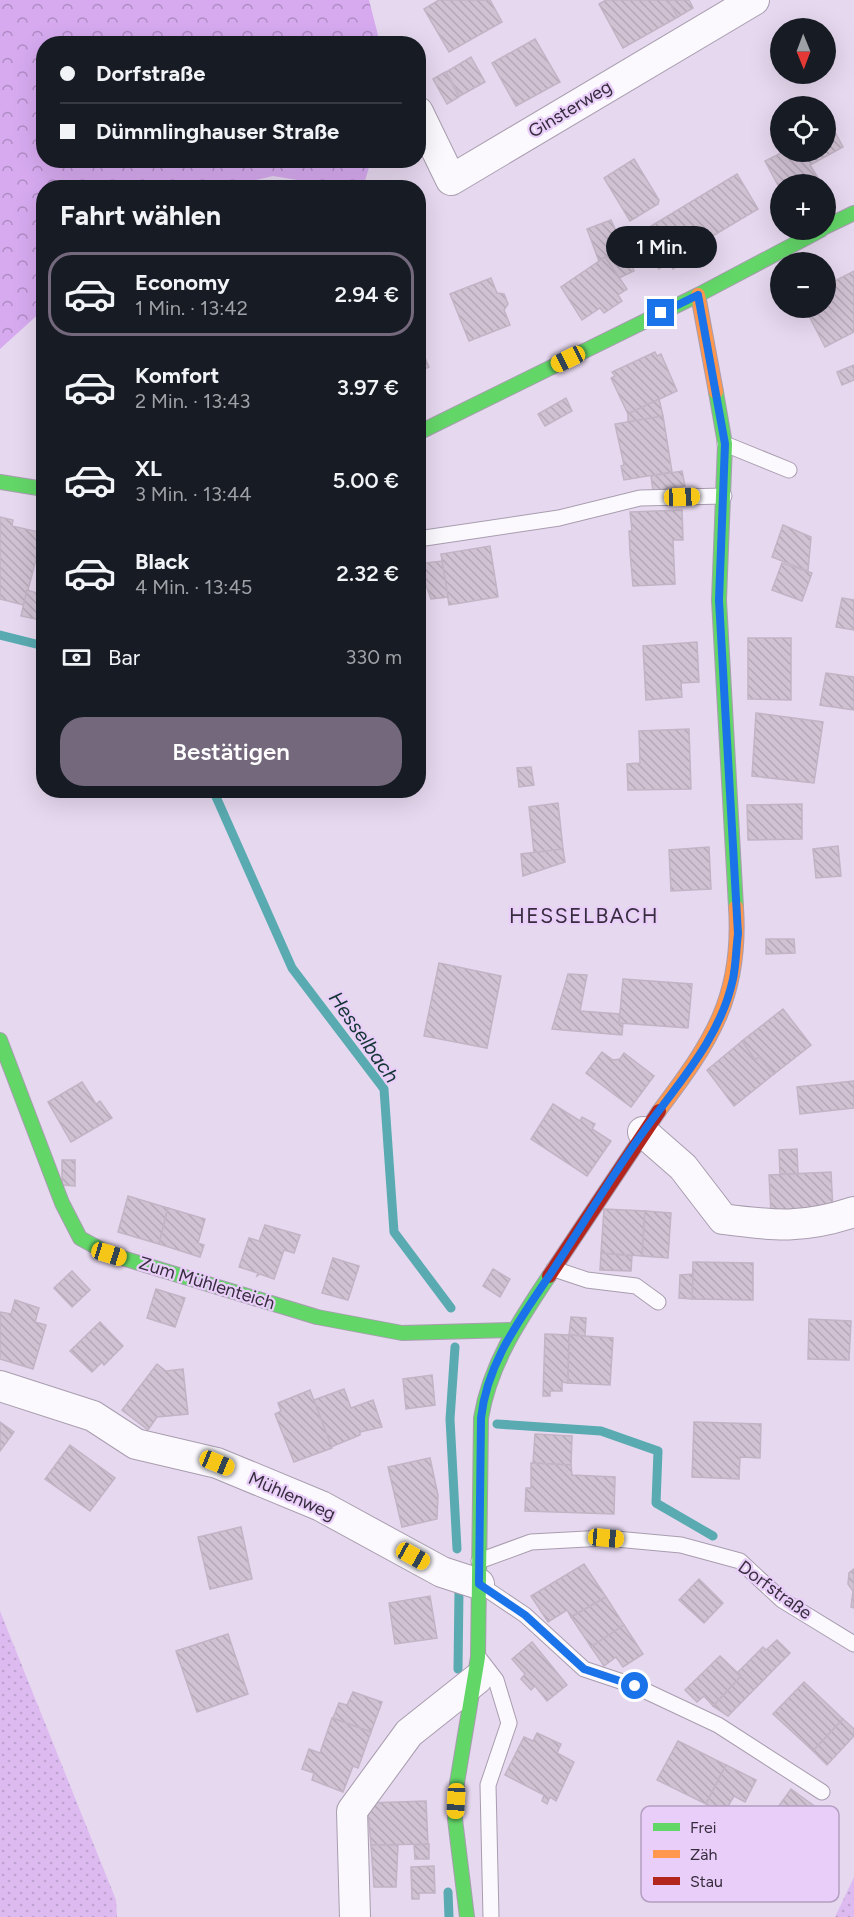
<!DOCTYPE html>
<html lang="de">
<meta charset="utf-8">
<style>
body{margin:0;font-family:Figtree,sans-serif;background:#242831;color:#f1f3f6;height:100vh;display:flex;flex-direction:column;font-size:22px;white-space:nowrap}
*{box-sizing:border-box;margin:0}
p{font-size:20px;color:#9ea1a6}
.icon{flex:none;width:33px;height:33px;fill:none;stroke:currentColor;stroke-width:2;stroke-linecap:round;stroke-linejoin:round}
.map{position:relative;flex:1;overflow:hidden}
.panel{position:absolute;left:36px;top:180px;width:390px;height:618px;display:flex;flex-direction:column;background:#171b24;border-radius:24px;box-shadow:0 6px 24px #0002}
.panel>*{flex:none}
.hud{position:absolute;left:36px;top:36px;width:390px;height:132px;border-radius:24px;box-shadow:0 6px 24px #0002;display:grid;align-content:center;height:132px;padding:0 24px;background:#171b24}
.needle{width:39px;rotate:179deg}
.buttons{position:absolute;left:770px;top:18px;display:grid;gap:12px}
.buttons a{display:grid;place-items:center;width:66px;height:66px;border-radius:50%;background:#171b24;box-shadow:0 6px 24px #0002;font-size:30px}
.end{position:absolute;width:27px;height:27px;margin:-14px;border:8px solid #1a73e8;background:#fff;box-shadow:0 0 0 3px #fff}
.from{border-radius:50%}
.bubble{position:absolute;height:42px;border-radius:21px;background:#171b24;box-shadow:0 6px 24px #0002;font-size:20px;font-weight:600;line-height:42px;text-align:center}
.car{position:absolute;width:18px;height:36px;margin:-18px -9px;border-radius:8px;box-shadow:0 0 4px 2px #0007;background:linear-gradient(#f5c518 24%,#345 0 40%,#f5c518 0 76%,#345 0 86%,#f5c518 0)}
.hud b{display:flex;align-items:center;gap:21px;height:57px;font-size:22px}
.hud b+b{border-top:2px solid #363941}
.hud i{width:15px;height:15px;background:#f1f3f6}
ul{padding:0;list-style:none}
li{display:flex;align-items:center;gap:18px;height:84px;margin:0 12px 9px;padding:0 12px;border:3px solid transparent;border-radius:24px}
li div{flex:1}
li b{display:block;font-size:22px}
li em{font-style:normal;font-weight:600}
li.current{border-color:#74697c}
li>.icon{width:54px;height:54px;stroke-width:1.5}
h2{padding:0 24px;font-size:27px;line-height:72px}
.pay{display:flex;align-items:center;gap:15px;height:66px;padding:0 24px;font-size:22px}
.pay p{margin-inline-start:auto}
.primary-button{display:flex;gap:12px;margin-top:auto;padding:12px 24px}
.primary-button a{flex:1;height:69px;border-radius:24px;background:#74697c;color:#fff;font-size:24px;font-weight:600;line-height:69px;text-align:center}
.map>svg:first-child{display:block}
.grass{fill:url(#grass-dots)}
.forest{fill:url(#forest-crowns)}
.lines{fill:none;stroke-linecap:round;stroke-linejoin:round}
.stream{stroke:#59abb1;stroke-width:9}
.building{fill:url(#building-back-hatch);stroke:#c2b4c5;stroke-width:1.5}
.lane-casing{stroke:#a89daf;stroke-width:17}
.street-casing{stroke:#a89daf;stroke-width:32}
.fast-casing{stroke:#a89daf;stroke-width:16}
.slow-casing{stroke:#a89daf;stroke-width:16}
.jam-casing{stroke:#a89daf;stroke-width:16}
.lane{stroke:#fbf9fd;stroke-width:15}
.street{stroke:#fbf9fd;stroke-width:30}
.fast{stroke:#63d668;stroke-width:14}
.slow{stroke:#ff974d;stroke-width:14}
.jam{stroke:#b3261e;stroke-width:14}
.route{stroke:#1a73e8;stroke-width:8}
.labels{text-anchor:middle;stroke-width:4.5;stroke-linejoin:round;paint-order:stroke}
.street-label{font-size:18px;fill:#372d3e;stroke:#e9cef9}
.water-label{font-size:20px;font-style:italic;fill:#133534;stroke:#e9cef9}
.quarter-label{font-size:21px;letter-spacing:1.5px;fill:#372d3e;stroke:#e9cef9}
.key{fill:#e9cef9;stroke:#b49ec1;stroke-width:1.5}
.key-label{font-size:16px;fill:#372d3e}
</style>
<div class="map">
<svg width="854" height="1917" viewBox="0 0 854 1917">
<defs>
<pattern id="grass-dots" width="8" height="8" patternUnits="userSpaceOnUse" patternTransform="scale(1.5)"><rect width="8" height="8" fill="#ddbbf0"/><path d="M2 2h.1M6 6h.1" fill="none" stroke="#bea1cf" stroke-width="1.8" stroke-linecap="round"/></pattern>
<pattern id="forest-crowns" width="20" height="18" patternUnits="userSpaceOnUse" patternTransform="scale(1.5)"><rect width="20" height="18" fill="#d7aaf0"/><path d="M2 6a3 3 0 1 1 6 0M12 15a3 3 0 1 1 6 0" fill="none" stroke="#af8bc4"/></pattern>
<pattern id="building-back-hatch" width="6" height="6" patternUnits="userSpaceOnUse" patternTransform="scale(1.5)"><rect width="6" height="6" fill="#d1c2d3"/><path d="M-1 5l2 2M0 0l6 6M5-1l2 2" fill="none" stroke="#b4a7b6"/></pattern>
</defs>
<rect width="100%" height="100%" fill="#e6d8ef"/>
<g class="grass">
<polygon points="0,1611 116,1900 117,1917 0,1917"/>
<polygon points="854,1877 854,1917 835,1917"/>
</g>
<polygon class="forest" points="0,0 369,0 380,43 44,44 44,160 371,161 363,187 341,187 273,176 221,188 44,188 43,310 0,349"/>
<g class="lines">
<g class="stream">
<polyline points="0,635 44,646"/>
<polyline points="213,790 292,968 384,1089 394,1232 451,1308"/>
<polyline points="455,1347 450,1419 457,1549"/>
<polyline points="497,1424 601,1431 658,1451 656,1503 713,1536"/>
<polyline points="458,1669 459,1590"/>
<polyline points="448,1892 449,1917"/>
</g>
</g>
<g class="building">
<polygon points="439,0 490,0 502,22 449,52 424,9"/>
<polygon points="606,0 668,0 678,17 623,48 599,4"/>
<polygon points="668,0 689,0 693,8 678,17"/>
<polygon points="535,39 560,82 516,106 492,63"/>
<polygon points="471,57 485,82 460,96 446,72"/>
<polygon points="445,72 459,97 447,104 433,79"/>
<polygon points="831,125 843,147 810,165 818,178 806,184 780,184 780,189 765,161 783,152 825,152 825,128"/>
<polygon points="634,159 659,200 658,204 630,221 604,178"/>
<polygon points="737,174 758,209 684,253 688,260 673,269 669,262 659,269 638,234"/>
<polygon points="611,220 634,271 619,278 605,257 599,261 587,229"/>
<polygon points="605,257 627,289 618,295 622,301 604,313 600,308 582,320 561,287"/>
<polygon points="854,271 854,332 825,347 805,308 825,308 825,286"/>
<polygon points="491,278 497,293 504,294 508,304 504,310 510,325 469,341 450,294"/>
<polygon points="418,341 429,367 418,372"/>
<polygon points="655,352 657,356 661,354 677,391 628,414 611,378 615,376 612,372"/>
<polygon points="854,365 854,380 842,385 837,372"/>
<polygon points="566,398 572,411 545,426 538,414"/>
<polygon points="659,399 663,416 628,422 628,414"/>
<polygon points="663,416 672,472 624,480 621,466 624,465 615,424"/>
<polygon points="682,471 685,486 653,491 651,476"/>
<polygon points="682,510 683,540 673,540 675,584 633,586 630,552 629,531 632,531 630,512"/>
<polygon points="0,517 13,520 12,526 43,533 24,605 0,599"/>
<polygon points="783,525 811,537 808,571 772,557"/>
<polygon points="490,546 498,597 449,605 441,554"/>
<polygon points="442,561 448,597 431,599 418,564"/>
<polygon points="782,563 812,573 802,601 772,590"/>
<polygon points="27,590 44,595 41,620 21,616"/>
<polygon points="842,598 854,600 854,630 836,627"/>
<polygon points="748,638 791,638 791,700 748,699"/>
<polygon points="697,642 699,682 681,683 682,697 646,700 643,646"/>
<polygon points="826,673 854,677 854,710 820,705"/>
<polygon points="756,713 823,722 814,783 752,776"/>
<polygon points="689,729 691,789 628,790 627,764 640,763 639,731"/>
<polygon points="531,767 534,785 519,787 517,768"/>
<polygon points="558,803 563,849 534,853 529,807"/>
<polygon points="802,804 802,839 748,840 747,805"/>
<polygon points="838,846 841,876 816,878 813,849"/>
<polygon points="709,847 711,889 671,891 669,850"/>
<polygon points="563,849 565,862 523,876 521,854"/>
<polygon points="766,939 794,939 795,953 766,954"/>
<polygon points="439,963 501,976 487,1048 424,1036"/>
<polygon points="568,974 587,975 580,1011 620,1014 619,1023 623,1023 622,1035 552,1029"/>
<polygon points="623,979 692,984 688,1028 619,1023"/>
<polygon points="783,1009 811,1045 774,1074 759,1057 755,1060 742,1041"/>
<polygon points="742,1041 755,1060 759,1057 774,1074 734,1106 707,1070"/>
<polygon points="602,1052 613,1060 620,1059 624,1053 654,1076 631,1107 586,1073"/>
<polygon points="854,1081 854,1108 800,1114 797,1087"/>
<polygon points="82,1082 96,1104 100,1101 112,1118 71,1142 48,1102"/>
<polygon points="553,1104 580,1121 582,1117 595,1124 592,1129 611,1141 587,1176 531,1139"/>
<polygon points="797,1149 798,1174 780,1174 779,1150"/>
<polygon points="62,1160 75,1160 75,1186 62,1185"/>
<polygon points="831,1172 833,1210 771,1213 769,1175"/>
<polygon points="128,1196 168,1208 159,1244 118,1232"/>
<polygon points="168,1208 205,1219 198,1243 204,1245 200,1257 159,1244"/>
<polygon points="604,1209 645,1211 642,1256 601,1253"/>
<polygon points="645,1211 671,1213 668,1258 642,1256"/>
<polygon points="265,1225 300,1235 294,1253 284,1250 274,1279 260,1274 257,1276 258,1273 239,1267 249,1238 259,1241"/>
<polygon points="601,1253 632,1256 631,1271 600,1270"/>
<polygon points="333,1258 359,1266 348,1300 322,1293"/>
<polygon points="693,1262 753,1263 753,1300 692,1299"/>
<polygon points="493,1269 510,1279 500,1297 483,1286"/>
<polygon points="72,1271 90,1290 72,1307 54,1288"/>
<polygon points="693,1274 692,1299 679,1298 680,1275"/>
<polygon points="156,1289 185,1298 175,1327 147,1318"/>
<polygon points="15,1300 39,1308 35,1322 46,1325 33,1369 0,1359 0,1312 11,1314"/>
<polygon points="571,1317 586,1318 585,1336 569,1335"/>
<polygon points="809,1319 851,1321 849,1360 808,1359"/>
<polygon points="100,1322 123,1346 104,1365 102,1362 92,1372 70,1351"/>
<polygon points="545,1334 569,1335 568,1383 562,1382 562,1391 550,1391 550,1396 543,1396"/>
<polygon points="569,1335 613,1338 610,1385 568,1383"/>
<polygon points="157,1364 166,1371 183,1369 188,1414 157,1417 148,1430 122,1410"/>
<polygon points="432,1375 435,1405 406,1409 403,1379"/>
<polygon points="344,1389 351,1408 373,1400 382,1427 360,1432 360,1435 331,1447 314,1400"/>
<polygon points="310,1390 332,1448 294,1462 275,1414 281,1411 278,1403"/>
<polygon points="0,1422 14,1432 0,1451"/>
<polygon points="694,1422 761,1424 760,1458 740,1457 739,1479 692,1477"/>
<polygon points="535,1434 572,1436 571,1465 533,1463"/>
<polygon points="70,1445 115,1478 90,1511 45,1479"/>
<polygon points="430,1458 438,1495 437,1519 402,1527 388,1467"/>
<polygon points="531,1463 571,1465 572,1475 615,1477 614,1514 525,1511 526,1488 531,1488"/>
<polygon points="241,1527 252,1579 210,1589 198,1537"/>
<polygon points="584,1564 606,1597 571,1617 567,1610 548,1622 531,1596"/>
<polygon points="854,1569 854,1608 851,1607 853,1591 848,1584 849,1573"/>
<polygon points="699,1579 723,1603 704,1623 679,1600"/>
<polygon points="430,1596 437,1638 395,1644 389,1603"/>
<polygon points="606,1597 624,1625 591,1647 571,1617"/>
<polygon points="624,1625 643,1654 623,1667 616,1657 604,1666 591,1647"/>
<polygon points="228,1634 248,1694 197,1712 176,1651"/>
<polygon points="777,1640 790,1653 728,1716 713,1706 741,1676 738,1672 763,1647 766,1650"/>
<polygon points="532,1642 567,1685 547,1701 535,1686 531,1690 521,1679 525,1674 512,1659"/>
<polygon points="720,1656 741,1676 713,1706 704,1696 697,1702 685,1690"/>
<polygon points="804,1682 843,1719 813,1751 773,1714"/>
<polygon points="353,1692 382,1702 371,1732 333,1718 339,1703 347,1705"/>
<polygon points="332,1718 371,1732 358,1768 353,1766 343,1792 312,1780 314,1773 302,1769 309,1749 320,1753"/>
<polygon points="843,1719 854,1729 854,1736 827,1765 813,1751"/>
<polygon points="537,1733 561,1744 557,1753 574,1762 556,1801 550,1797 547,1804 542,1801 544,1795 505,1775 524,1737 533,1741"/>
<polygon points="678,1741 726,1765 706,1804 657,1780"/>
<polygon points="726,1765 756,1780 745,1802 734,1796 724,1813 706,1804"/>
<polygon points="791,1789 835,1821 792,1880 748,1849"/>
<polygon points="426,1801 428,1844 371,1845 367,1803"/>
<polygon points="429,1844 429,1859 415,1859 414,1845"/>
<polygon points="371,1845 398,1845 396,1887 374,1887"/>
<polygon points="434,1866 435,1893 419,1893 419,1899 412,1899 411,1867"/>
</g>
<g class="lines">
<g class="lane-casing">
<g id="lane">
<polyline points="725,444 789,470"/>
<polyline points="418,539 559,518 640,498 724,496"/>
<polyline points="554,1269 587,1280 636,1286 658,1302"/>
<polyline points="479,1561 531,1542 605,1538 681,1545 740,1561 782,1600 854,1644"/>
<polyline points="479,1584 525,1615 584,1669 635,1686 718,1725 822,1792"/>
<polyline points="479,1658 496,1680 509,1723 488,1785 491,1917"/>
</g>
</g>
<g class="street-casing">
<g id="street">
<polyline points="418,112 451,180 754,0"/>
<path d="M643,1132L683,1167L723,1219C775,1226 803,1229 854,1212"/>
<polyline points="0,1386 93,1416 136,1444 217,1463 321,1506 442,1572 479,1584"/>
<polyline points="355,1917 352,1811 409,1733 477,1679"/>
</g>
</g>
<g class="fast-casing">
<g id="fast">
<polyline points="825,227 854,213"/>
<polyline points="716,392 725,444 719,600 736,907"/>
<polyline points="418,433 698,295 821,230"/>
<polyline points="0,482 44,489"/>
<polyline points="0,1040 62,1203 80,1238 109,1254 317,1317 402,1333 513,1330"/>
<path d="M467,1917L455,1819L457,1783L478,1657L481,1418C490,1364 519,1321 549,1276"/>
</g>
</g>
<g class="slow-casing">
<g id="slow">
<polyline points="698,295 716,392"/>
<path d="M659,1111C711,1042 742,997 736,907"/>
</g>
</g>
<g class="jam-casing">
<polyline id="jam" points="549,1276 659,1111"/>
</g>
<use href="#lane" class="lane"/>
<use href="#street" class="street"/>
<use href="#fast" class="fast"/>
<use href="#slow" class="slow"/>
<use href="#jam" class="jam"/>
</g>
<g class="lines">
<path class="route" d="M635,1686L584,1669L525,1615L479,1584L481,1418C487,1363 519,1321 549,1276C581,1228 610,1178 644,1131C678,1083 720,1039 733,979C736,965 736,949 738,934L719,600L725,444L698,295L661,313"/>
</g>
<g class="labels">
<g class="street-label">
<text transform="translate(570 109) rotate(-31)" y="6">Ginsterweg</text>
<text transform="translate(207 1283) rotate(17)" y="6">Zum Mühlenteich</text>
<text transform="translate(292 1496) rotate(24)" y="6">Mühlenweg</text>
<text transform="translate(775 1590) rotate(36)" y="6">Dorfstraße</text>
</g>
<g class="water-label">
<text transform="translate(364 1037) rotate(55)" y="7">Hesselbach</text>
</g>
<g class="quarter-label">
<text x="584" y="923">HESSELBACH</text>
</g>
</g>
<rect x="641" y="1806" width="198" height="96" rx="9" class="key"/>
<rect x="653" y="1823" width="27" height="8" fill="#63d668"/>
<rect x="653" y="1850" width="27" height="8" fill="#ff974d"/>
<rect x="653" y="1877" width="27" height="8" fill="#b3261e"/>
<g class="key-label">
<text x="690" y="1833">Frei</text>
<text x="690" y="1860">Zäh</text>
<text x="690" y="1887">Stau</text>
</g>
</svg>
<div class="buttons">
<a><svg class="needle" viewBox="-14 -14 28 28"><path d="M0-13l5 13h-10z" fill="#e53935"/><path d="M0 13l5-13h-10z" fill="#9ea1a6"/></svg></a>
<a><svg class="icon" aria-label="locate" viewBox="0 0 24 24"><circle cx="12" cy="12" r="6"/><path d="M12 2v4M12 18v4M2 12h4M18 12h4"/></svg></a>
<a>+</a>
<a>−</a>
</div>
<i class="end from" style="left:635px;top:1686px"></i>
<i class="end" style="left:661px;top:313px"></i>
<div class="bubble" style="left:606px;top:226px;width:111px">1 Min.</div>
<i class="car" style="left:568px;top:359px;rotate:244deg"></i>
<i class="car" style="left:682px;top:497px;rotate:88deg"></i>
<i class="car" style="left:109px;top:1254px;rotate:107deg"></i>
<i class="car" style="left:217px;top:1463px;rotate:112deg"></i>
<i class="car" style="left:606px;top:1538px;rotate:95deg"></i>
<i class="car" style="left:413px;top:1556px;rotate:119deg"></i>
<i class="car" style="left:456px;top:1801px;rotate:183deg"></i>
<div class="hud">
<b><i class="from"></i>Dorfstraße</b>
<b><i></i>Dümmlinghauser Straße</b>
</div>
<section class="panel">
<h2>Fahrt wählen</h2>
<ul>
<li class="current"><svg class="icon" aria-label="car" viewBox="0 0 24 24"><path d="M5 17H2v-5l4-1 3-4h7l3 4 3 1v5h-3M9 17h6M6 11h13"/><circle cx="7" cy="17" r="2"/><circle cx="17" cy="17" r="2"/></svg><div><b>Economy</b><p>1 Min. · 13:42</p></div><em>2.94 €</em></li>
<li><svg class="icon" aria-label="car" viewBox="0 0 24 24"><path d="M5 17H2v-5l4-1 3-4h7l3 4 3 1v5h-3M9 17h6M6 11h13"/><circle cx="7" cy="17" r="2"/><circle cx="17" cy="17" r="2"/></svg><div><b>Komfort</b><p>2 Min. · 13:43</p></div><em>3.97 €</em></li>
<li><svg class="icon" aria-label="car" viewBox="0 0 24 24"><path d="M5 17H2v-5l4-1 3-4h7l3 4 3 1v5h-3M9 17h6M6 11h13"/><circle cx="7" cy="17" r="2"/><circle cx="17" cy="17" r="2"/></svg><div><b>XL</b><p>3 Min. · 13:44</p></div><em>5.00 €</em></li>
<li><svg class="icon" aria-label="car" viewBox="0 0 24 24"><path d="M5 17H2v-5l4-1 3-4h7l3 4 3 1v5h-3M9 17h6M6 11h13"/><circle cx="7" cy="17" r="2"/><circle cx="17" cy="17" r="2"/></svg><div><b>Black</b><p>4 Min. · 13:45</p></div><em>2.32 €</em></li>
</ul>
<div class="pay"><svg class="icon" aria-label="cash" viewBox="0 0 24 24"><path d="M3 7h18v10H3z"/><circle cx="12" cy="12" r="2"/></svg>Bar<p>330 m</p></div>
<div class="primary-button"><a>Bestätigen</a></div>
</section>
</div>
